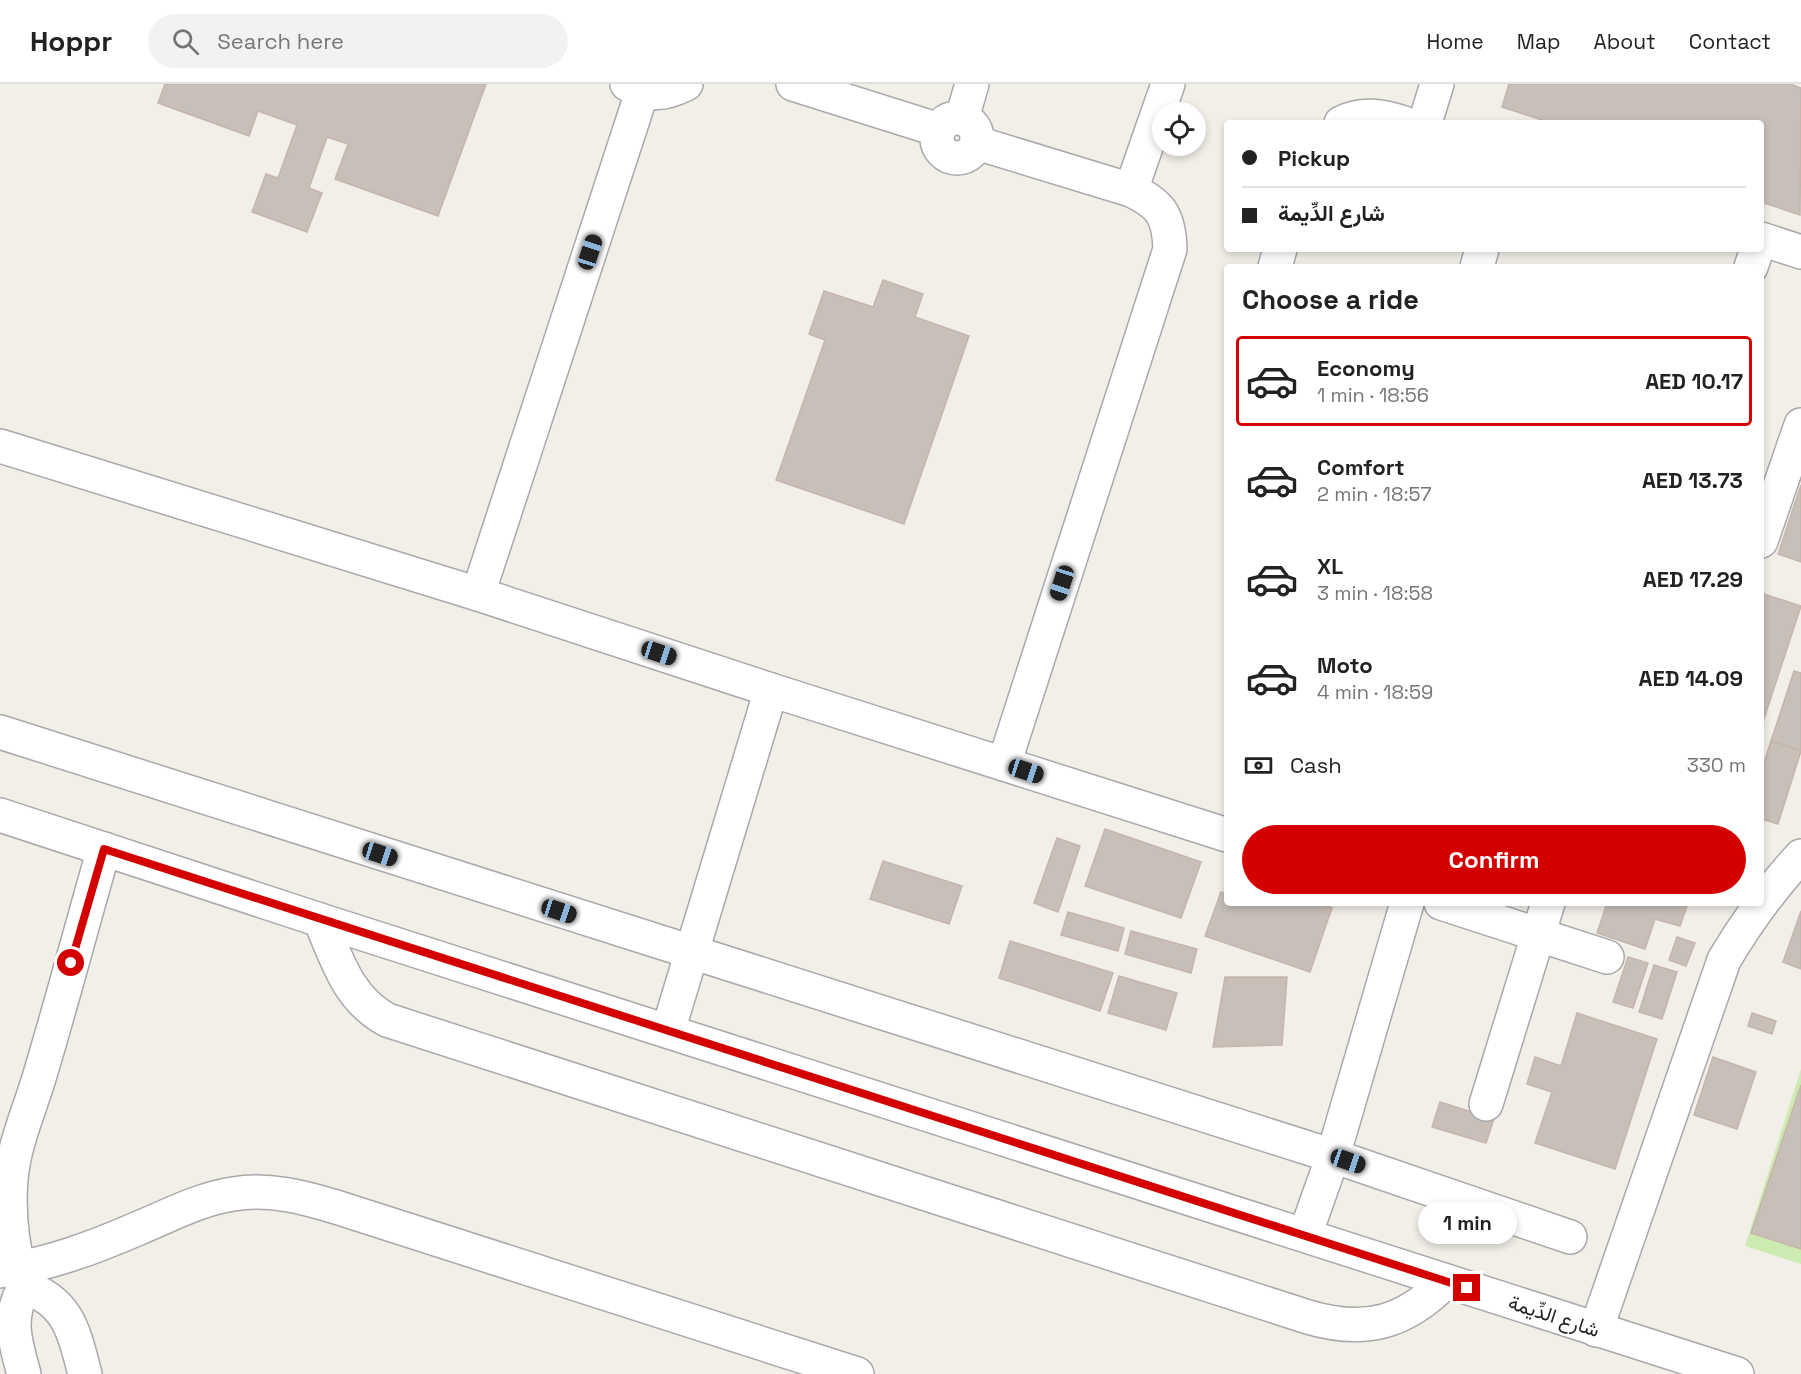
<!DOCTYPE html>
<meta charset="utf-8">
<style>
body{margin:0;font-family:"Space Grotesk",Vazirmatn,sans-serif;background:#f2f2f2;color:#222;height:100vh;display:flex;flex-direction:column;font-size:22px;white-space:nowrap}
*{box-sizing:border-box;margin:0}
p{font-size:20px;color:#767676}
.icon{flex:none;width:33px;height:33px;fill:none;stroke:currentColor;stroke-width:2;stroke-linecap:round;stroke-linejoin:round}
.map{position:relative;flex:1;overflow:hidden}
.side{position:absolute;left:1224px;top:180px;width:540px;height:642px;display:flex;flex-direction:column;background:#fff;border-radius:6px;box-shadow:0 3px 9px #0003}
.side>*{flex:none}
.banner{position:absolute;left:1224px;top:36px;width:540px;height:132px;border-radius:6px;box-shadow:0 3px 9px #0003;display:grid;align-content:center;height:132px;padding:0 18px;background:#fff}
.controls{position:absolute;left:1152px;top:18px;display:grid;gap:12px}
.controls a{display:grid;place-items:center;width:54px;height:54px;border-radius:50%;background:#fff;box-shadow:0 3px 9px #0003;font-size:30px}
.end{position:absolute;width:27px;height:27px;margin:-14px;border:8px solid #d40000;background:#fff;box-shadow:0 0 0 3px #fff}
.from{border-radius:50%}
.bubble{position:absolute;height:42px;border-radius:21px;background:#fff;box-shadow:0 3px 9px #0003;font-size:20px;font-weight:800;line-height:42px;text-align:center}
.car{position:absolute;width:18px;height:36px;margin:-18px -9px;border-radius:8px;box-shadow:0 0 4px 2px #0007;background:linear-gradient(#222 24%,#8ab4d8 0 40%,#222 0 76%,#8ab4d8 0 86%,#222 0)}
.banner b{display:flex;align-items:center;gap:21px;height:57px;font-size:22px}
.banner b+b{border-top:2px solid #e0e0e0}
.banner i{width:15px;height:15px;background:#222}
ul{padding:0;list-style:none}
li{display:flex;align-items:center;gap:18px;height:90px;margin:0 12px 9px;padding:0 6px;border:3px solid transparent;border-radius:6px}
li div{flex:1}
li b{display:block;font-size:22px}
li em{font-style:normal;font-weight:800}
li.current{border-color:#d40000}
li>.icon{width:54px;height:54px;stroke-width:1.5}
h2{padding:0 18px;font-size:27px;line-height:72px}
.pay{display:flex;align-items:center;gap:15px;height:66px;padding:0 18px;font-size:22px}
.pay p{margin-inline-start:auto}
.button{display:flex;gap:12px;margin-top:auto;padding:12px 18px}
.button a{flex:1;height:69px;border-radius:36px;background:#d40000;color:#fff;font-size:24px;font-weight:800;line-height:69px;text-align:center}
header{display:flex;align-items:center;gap:36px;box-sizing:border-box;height:84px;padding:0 30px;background:#fff;border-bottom:2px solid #e0e0e0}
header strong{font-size:28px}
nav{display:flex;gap:33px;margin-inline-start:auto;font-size:21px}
.search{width:420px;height:54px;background:#f2f2f2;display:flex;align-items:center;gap:15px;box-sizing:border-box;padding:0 21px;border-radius:33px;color:#767676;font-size:22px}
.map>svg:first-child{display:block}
.grass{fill:#cdebb0}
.building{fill:#c7bfb8;stroke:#c4b6ab;stroke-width:1.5}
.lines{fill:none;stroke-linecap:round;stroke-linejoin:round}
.minor-casing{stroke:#a9a9a9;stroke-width:36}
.minor{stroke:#fff;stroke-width:33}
.route{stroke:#d40000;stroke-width:8}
.labels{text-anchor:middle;stroke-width:4.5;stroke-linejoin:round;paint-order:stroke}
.street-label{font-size:20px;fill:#222;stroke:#fff}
</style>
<header>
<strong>Hoppr</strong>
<div class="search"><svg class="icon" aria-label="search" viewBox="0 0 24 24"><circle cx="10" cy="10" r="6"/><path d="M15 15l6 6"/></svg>Search here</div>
<nav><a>Home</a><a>Map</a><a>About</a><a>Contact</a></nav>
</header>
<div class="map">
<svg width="1801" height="1290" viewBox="0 0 1801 1290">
<rect width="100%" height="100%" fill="#f2efe9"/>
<polygon class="grass" points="1801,985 1801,1180 1745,1162"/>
<g class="building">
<polygon points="165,0 486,0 438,132 335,95 348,60 327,53 309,104 322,109 307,148 252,128 266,90 278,94 297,41 258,27 249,52 158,19"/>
<polygon points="1509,0 1790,0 1801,4 1800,131 1761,118 1761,39 1551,39 1502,23"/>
<polygon points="883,196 923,210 915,233 969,252 904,440 776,396 825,256 809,250 824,207 873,223"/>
<polygon points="1801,401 1801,478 1778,470"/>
<polygon points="1761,509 1801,522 1761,644"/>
<polygon points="1794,587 1801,589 1801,667 1771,657"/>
<polygon points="1771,657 1801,667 1778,740 1761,735 1761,688"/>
<polygon points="1105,745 1201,778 1181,834 1085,802"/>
<polygon points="1057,754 1080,762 1058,828 1034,819"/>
<polygon points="883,777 962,802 949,840 870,815"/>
<polygon points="1221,808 1227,810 1227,819 1319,819 1332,824 1310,888 1205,852"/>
<polygon points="1607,819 1688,819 1680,842 1655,835 1645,865 1597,849"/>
<polygon points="1801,827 1801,885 1783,878"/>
<polygon points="1068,828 1124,844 1118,867 1061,851"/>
<polygon points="1131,847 1197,865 1191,889 1125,870"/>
<polygon points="1677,853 1695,859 1686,882 1669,876"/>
<polygon points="1010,857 1113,889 1100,927 999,894"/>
<polygon points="1628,873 1648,879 1633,924 1613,918"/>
<polygon points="1654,881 1677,888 1662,935 1639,928"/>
<polygon points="1119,892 1177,909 1166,946 1108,929"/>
<polygon points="1225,893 1287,893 1282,961 1213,963"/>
<polygon points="1577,929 1657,955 1615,1085 1535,1059 1552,1008 1527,1000 1535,973 1561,982"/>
<polygon points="1752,929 1776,937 1772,950 1748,942"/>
<polygon points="1713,973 1756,988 1737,1045 1694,1031"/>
<polygon points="1801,1001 1801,1165 1751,1149"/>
<polygon points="1440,1018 1494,1035 1486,1059 1432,1043"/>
</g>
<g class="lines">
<g class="minor-casing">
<g id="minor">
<path d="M627,0C649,12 664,11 686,0"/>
<polyline points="793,0 939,46"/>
<polyline points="962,34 972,0"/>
<circle cx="957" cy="54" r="20"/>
<path d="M1341,39C1362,28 1383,32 1404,39"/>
<polyline points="1425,39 1437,0"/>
<path d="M977,59L1131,106C1161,120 1169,132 1170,165L1004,680"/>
<polyline points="1131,106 1168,0"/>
<polyline points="1761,155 1801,168"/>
<polyline points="1275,183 1280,165"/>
<polyline points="1477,183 1482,165"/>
<polyline points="1751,183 1757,165"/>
<polyline points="0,362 478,510 771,606 1227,751"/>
<polyline points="1761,457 1801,341"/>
<polyline points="478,510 642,8"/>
<polyline points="0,648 1333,1072 1570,1153"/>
<polyline points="0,731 320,836 1737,1290"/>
<polyline points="1441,819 1607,873"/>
<path d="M320,836C337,875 347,914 387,936L1308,1233C1365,1250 1405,1239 1446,1197"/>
<polyline points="668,947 771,606"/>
<polyline points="1486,1020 1548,819"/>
<polyline points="1305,1151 1333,1072 1407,819"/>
<path d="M0,1187C48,1181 95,1163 139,1144C170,1131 200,1115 233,1110C269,1104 303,1113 336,1123L857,1290"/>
<path d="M24,1203C69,1217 74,1249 85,1290"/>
<path d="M1596,1246L1724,876C1746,839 1771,804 1801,772"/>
<path d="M24,1290C15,1257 7,1235 24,1203C13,1169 8,1132 11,1095C14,1060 29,1027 39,994C62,918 82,841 104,765"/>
</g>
</g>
<use href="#minor" class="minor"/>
</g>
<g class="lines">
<polyline class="route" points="71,879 104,765 1467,1204"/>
</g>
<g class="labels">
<g class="street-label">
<text transform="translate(1554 1232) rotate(18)" y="7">شارع الدِّيمة</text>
</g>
</g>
</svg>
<div class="controls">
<a><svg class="icon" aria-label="locate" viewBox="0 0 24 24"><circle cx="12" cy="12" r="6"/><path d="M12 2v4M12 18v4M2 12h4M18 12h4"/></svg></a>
</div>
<i class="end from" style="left:71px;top:879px"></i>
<i class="end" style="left:1467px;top:1204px"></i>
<div class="bubble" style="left:1418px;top:1118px;width:99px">1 min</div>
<i class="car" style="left:590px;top:168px;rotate:18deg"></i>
<i class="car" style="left:1062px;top:499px;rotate:198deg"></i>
<i class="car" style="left:659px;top:569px;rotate:108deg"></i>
<i class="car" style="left:1026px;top:687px;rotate:108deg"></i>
<i class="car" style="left:380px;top:770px;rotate:108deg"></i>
<i class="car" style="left:559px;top:827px;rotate:108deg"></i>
<i class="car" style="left:1348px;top:1077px;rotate:109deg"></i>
<div class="banner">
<b><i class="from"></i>Pickup</b>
<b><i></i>شارع الدِّيمة</b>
</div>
<section class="side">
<h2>Choose a ride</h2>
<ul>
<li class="current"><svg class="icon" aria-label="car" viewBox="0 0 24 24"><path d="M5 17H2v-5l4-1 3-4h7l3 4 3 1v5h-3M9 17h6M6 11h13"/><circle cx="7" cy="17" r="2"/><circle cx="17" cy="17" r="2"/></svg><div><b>Economy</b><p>1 min · 18:56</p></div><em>AED 10.17</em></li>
<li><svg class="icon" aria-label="car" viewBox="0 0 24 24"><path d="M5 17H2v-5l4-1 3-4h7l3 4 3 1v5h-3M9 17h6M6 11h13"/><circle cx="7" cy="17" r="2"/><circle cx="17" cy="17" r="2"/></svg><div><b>Comfort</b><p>2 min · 18:57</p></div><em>AED 13.73</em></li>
<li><svg class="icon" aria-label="car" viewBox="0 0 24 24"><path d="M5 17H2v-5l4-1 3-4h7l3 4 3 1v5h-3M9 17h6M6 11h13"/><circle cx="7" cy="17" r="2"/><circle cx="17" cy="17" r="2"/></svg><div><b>XL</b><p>3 min · 18:58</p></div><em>AED 17.29</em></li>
<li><svg class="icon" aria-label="car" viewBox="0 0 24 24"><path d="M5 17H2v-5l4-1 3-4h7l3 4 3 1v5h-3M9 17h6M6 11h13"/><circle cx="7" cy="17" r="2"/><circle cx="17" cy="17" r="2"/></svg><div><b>Moto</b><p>4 min · 18:59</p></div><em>AED 14.09</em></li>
</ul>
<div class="pay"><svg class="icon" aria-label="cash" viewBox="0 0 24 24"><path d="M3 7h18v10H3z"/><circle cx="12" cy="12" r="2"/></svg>Cash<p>330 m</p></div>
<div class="button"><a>Confirm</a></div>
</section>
</div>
